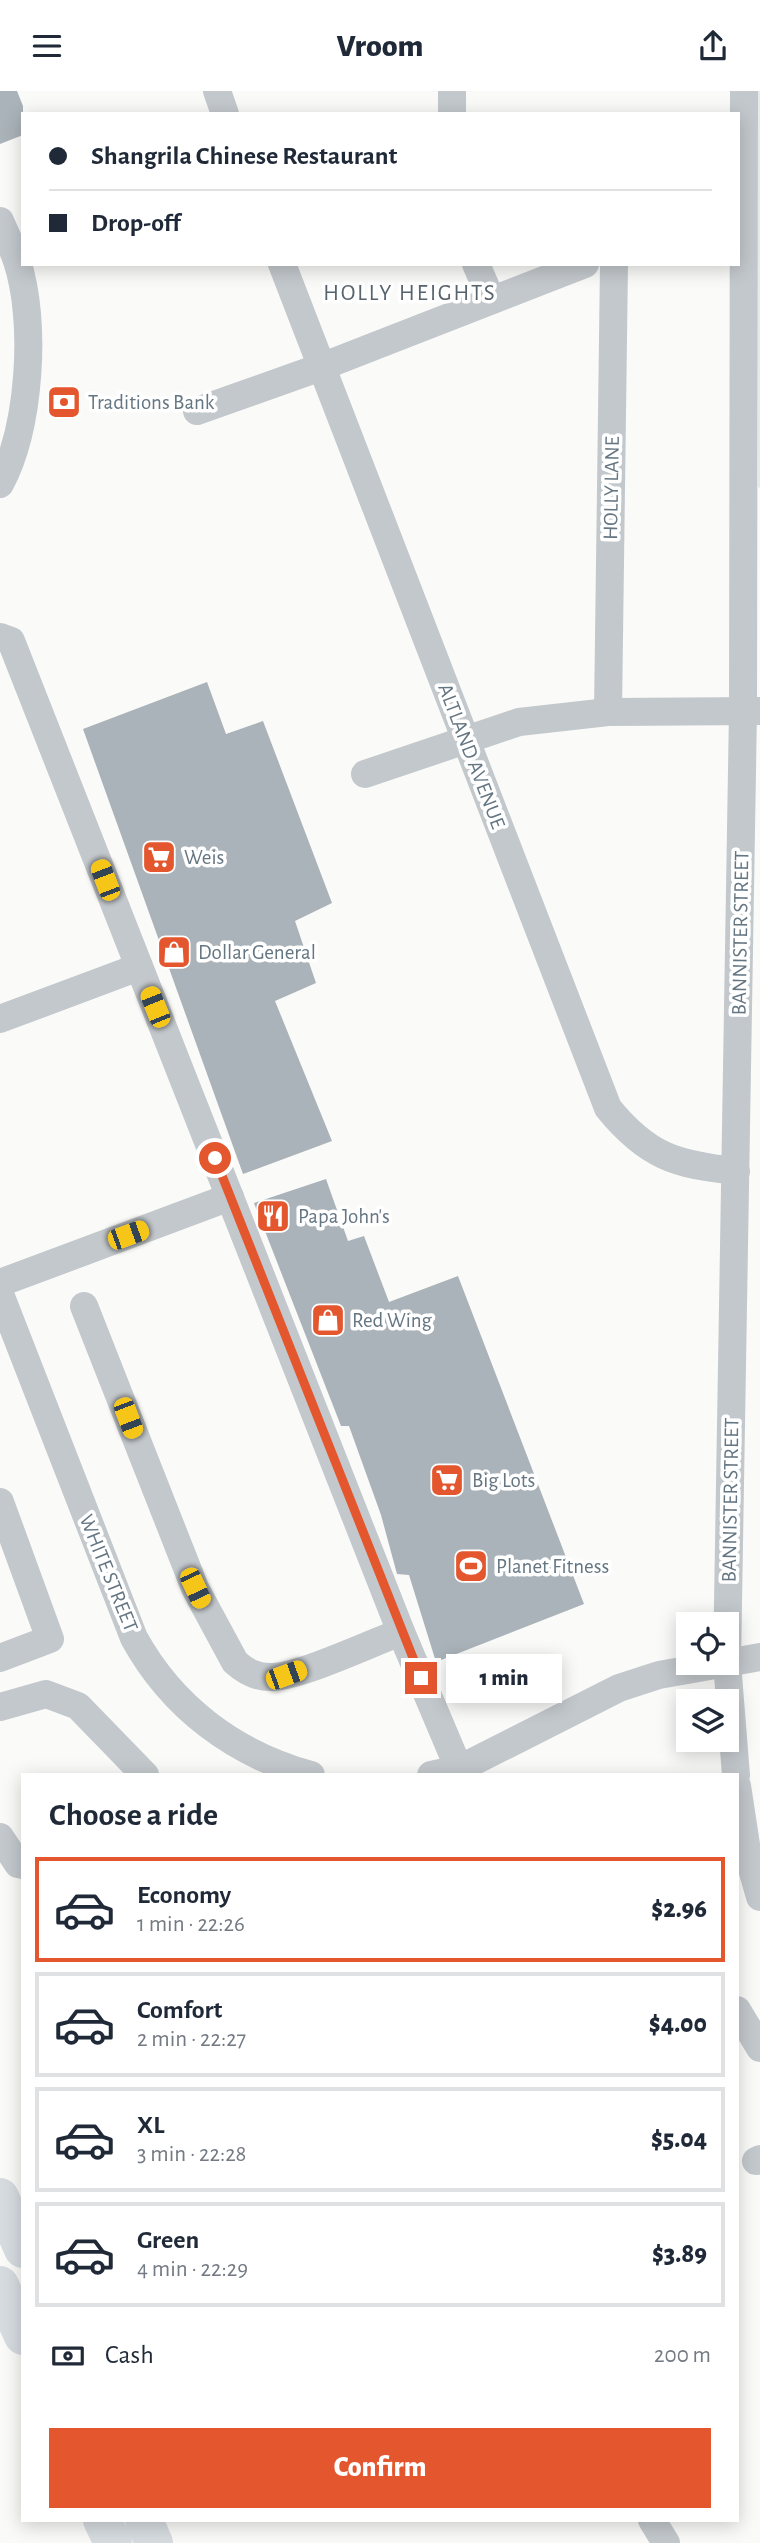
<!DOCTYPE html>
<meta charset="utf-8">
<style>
body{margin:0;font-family:"Alegreya Sans",sans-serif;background:#f2f2f3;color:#1f2937;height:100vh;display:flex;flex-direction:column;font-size:26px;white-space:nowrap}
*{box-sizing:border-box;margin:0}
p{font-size:23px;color:#747a83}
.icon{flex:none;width:38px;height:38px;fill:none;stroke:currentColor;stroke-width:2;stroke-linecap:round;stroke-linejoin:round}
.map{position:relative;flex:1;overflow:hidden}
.sheet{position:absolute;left:21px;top:1682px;width:718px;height:749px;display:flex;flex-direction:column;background:#fff;border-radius:0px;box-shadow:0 4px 18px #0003}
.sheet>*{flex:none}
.hud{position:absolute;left:21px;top:21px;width:719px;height:154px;border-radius:0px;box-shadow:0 4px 18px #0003;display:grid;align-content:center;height:154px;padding:0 28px;background:#fff}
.tools{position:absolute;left:676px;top:1521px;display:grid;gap:14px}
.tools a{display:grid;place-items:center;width:63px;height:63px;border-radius:0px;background:#fff;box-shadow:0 4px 18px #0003;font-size:35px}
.end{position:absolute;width:32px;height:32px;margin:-16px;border:9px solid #e4572e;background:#fff;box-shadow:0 0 0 4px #fff}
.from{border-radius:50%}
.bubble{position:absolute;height:49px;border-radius:0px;background:#fff;box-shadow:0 4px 18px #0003;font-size:23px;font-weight:800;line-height:49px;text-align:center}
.car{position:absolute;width:21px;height:42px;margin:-21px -10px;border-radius:9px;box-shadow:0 0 5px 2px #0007;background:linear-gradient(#f5c518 24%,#345 0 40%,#f5c518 0 76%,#345 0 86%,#f5c518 0)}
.hud b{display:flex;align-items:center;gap:24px;height:66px;font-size:26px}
.hud b+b{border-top:2px solid #e0e1e3}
.hud i{width:18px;height:18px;background:#1f2937}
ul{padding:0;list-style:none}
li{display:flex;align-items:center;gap:21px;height:105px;margin:0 14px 10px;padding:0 14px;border:4px solid #e0e1e3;border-radius:0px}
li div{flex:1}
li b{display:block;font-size:26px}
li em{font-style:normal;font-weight:800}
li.on{border-color:#e4572e}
li>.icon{width:63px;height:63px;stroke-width:1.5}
h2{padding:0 28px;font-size:32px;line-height:84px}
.pay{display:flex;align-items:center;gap:18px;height:77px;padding:0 28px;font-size:26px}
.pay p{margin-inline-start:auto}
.button{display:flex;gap:14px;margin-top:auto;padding:14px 28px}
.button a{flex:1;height:80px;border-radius:0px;background:#e4572e;color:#fff;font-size:28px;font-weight:800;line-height:80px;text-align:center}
header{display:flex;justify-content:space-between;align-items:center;height:91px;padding:0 28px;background:#fff;font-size:32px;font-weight:800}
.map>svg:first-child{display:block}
.built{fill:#e8e9e9}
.building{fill:#aab3b9}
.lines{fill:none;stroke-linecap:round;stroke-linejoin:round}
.minor{stroke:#c3c8cc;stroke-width:28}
.highway{stroke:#d6dbdf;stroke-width:38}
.route{stroke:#e4572e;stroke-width:9}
.labels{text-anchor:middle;stroke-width:7;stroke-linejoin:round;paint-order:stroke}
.poi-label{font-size:21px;fill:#657683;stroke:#fff;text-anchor:start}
.street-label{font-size:21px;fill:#657683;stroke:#fff}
.neighbourhood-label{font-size:23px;letter-spacing:2px;fill:#57646e;stroke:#fff}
</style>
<header><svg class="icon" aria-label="menu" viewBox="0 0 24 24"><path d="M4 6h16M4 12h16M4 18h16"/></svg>Vroom<svg class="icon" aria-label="share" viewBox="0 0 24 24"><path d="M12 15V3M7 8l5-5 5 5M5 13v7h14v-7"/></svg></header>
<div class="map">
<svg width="760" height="2452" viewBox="0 0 760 2452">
<rect width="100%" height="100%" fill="#fafaf8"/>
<polygon class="built" points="757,0 760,0 760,397 758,396"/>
<g class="building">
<polygon points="0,0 17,0 23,15 23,44 0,53"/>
<polygon points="207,591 226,643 263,630 332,812 295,830 316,892 275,910 332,1050 243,1083 83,638"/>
<polygon points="326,1088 348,1150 364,1145 389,1211 458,1185 584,1513 436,1571 409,1484 397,1483 381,1424 349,1335 341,1335 254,1112"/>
</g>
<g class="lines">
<g class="minor">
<polyline points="217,0 225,23"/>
<polyline points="452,23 452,0"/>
<path d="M0,130C6,143 12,156 17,170C37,231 30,337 0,393"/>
<path d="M282,173L608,1017C647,1065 676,1074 736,1080"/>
<polyline points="476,173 491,208"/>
<polyline points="197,320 321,276 585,173"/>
<polyline points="0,546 11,550 401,1541 459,1678"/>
<polyline points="608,621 614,173"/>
<polyline points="365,683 519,631 608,621 760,620"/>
<polyline points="0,928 139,876"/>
<polyline points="0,1192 230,1106"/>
<path d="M0,1203L134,1547C172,1616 234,1663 311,1684"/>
<path d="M84,1215L195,1497L235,1571C246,1581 257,1587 273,1586C304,1584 369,1553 401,1541"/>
<polyline points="0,1411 50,1548 0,1567"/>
<polyline points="0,1616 46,1603 78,1615 145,1684"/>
<polyline points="431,1684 459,1678 619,1597 659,1584 760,1566"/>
<polyline points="736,1684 727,1572 743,620 744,0"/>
<polyline points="737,1695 747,1760 760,1806"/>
<polyline points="0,1746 18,1773 23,1774"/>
<polyline points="737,1919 760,1957"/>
<polyline points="756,2070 760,2068"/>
<polyline points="652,2429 666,2452"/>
</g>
<g class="highway">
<polyline points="0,2106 23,2158"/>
<polyline points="0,2194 23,2245"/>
<polyline points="102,2429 113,2452"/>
<polyline points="144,2429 154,2452"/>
</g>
</g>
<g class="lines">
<polyline class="route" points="215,1067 421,1587"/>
</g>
<defs>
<g id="bank-square" transform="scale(1.75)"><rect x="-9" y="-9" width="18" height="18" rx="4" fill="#e4572e" stroke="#fff"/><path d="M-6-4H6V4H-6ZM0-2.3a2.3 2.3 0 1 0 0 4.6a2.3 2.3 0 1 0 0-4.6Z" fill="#fff"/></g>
<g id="supermarket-square" transform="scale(1.75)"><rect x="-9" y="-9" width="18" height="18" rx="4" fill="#e4572e" stroke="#fff"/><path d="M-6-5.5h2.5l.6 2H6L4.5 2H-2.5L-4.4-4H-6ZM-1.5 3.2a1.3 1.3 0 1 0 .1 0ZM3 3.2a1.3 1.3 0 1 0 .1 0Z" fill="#fff"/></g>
<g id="shop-square" transform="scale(1.75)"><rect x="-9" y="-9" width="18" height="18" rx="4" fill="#e4572e" stroke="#fff"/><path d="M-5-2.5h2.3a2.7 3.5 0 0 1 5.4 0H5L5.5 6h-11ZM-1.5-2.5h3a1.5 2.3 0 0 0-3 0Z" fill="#fff"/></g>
<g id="restaurant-square" transform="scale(1.75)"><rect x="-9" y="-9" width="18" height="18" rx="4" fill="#e4572e" stroke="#fff"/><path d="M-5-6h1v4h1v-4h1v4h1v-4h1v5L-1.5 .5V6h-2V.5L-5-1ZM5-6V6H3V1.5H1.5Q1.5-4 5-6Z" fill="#fff"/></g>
<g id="stadium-square" transform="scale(1.75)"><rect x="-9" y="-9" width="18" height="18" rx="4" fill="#e4572e" stroke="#fff"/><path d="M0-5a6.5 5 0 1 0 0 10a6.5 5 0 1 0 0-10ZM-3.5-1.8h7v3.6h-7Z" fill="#fff"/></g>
</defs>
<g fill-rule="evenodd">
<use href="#bank-square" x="64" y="311"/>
<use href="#supermarket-square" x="159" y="766"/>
<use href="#shop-square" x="174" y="861"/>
<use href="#restaurant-square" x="273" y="1125"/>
<use href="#shop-square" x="328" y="1229"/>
<use href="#supermarket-square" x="447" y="1389"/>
<use href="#stadium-square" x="471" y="1475"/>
</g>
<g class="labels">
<g class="poi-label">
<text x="88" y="318">Traditions Bank</text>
<text x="184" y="773">Weis</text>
<text x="198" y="868">Dollar General</text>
<text x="298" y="1132">Papa John's</text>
<text x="352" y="1236">Red Wing</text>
<text x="472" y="1396">Big Lots</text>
<text x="496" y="1482">Planet Fitness</text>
</g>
<g class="street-label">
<text transform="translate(611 397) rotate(-89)" y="7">HOLLY LANE</text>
<text transform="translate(472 665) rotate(69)" y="7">ALTLAND AVENUE</text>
<text transform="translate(740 842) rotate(-89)" y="7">BANNISTER STREET</text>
<text transform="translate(730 1409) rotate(-89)" y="7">BANNISTER STREET</text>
<text transform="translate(109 1482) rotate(68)" y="7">WHITE STREET</text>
</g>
<g class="neighbourhood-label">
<text x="410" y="209">HOLLY HEIGHTS</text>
</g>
</g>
</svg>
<div class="tools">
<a><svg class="icon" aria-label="locate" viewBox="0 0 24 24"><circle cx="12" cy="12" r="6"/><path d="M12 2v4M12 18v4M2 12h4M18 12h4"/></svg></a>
<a><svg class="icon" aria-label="layers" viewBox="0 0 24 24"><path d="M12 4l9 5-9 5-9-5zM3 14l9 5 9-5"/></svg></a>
</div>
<i class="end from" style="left:215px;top:1067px"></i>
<i class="end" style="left:421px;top:1587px"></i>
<div class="bubble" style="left:446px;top:1563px;width:116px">1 min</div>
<i class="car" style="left:105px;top:789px;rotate:339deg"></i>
<i class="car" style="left:155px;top:916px;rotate:338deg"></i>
<i class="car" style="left:128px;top:1144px;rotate:70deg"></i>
<i class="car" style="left:128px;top:1327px;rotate:159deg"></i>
<i class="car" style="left:195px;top:1497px;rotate:155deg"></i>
<i class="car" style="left:286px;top:1584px;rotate:70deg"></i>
<div class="hud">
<b><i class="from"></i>Shangrila Chinese Restaurant</b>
<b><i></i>Drop-off</b>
</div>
<section class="sheet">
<h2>Choose a ride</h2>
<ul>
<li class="on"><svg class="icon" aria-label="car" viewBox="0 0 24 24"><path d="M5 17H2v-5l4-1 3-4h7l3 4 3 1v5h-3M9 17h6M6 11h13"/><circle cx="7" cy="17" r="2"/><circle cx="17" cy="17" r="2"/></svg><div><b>Economy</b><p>1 min · 22:26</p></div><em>$2.96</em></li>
<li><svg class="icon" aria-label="car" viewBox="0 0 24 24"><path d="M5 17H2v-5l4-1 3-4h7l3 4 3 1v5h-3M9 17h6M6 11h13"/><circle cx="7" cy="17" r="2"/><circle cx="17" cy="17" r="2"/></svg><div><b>Comfort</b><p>2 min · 22:27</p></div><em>$4.00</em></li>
<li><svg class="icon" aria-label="car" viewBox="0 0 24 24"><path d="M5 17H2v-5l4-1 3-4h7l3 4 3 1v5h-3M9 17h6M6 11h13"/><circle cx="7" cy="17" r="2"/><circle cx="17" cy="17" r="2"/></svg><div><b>XL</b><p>3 min · 22:28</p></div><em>$5.04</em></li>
<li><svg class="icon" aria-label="car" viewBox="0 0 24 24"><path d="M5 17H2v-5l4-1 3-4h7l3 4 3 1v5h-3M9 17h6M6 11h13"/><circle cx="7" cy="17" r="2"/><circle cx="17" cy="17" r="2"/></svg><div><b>Green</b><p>4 min · 22:29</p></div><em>$3.89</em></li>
</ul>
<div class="pay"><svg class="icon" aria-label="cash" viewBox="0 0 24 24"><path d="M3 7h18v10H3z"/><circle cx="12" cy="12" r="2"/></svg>Cash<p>200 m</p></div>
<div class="button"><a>Confirm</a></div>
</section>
</div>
